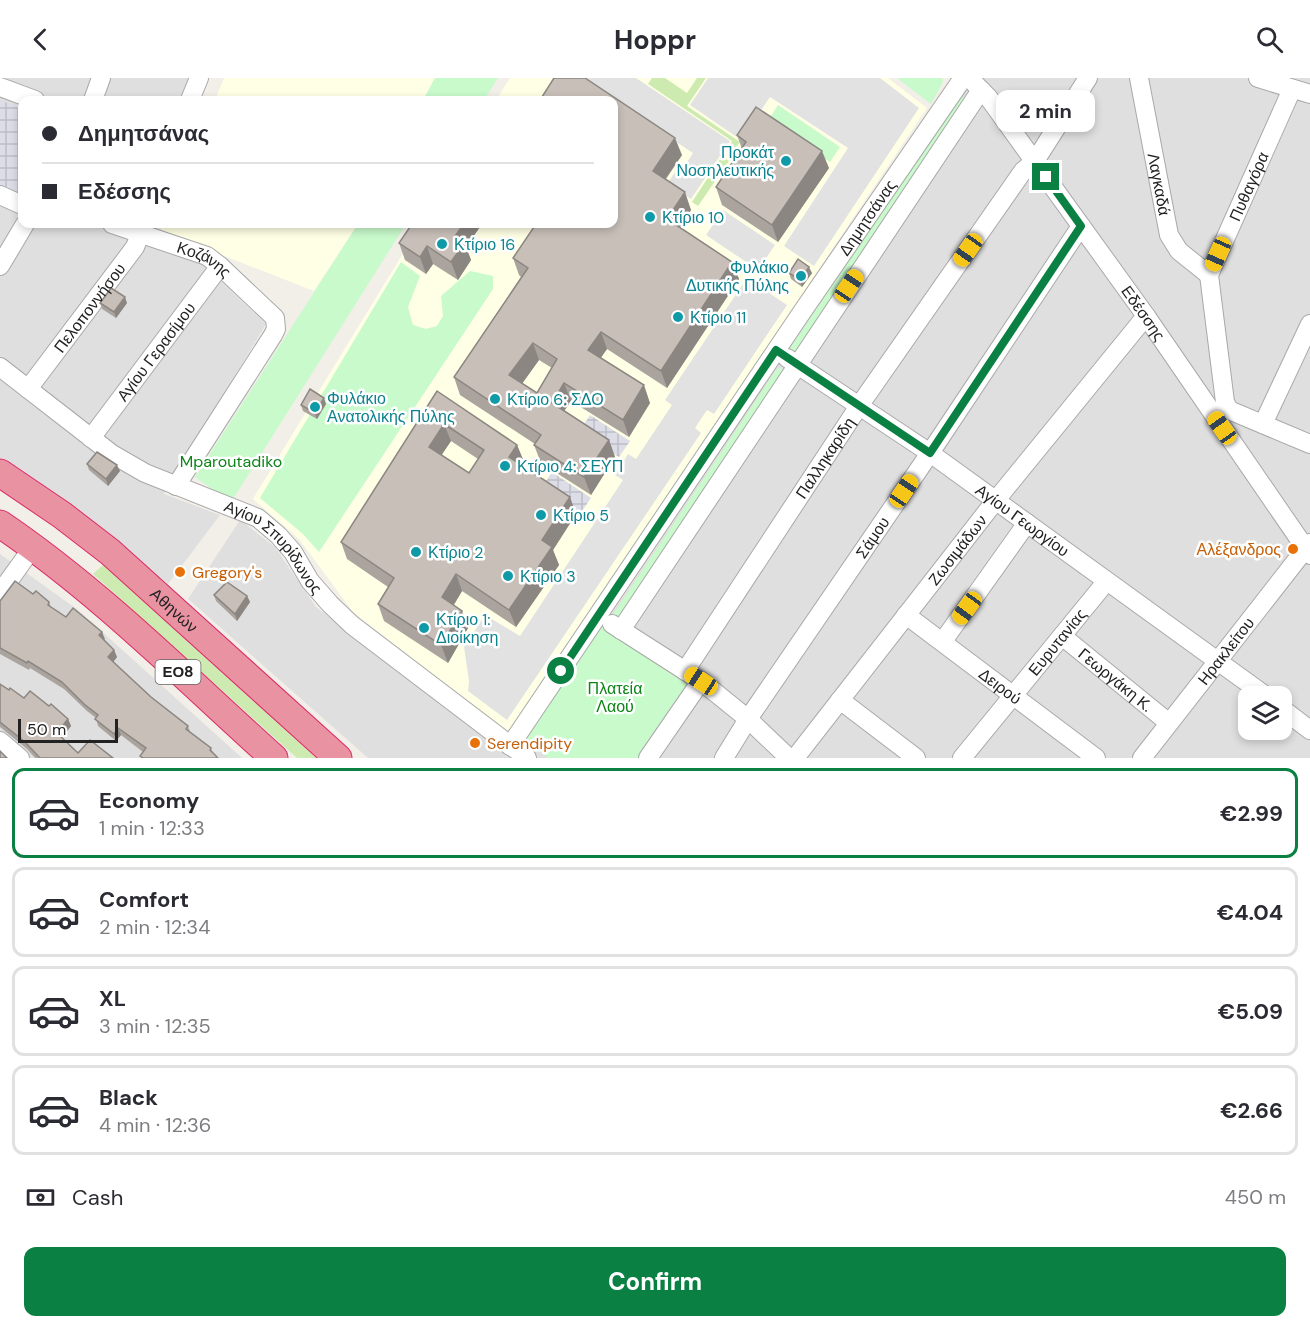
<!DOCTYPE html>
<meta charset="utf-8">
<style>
body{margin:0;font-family:"DM Sans",sans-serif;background:#f2f2f3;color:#2b2b33;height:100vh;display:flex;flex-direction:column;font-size:22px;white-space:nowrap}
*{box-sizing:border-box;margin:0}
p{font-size:20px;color:#7c7c81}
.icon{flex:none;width:33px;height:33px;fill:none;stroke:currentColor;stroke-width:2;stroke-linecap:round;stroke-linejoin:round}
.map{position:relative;height:680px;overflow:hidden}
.side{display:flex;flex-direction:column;background:#fff;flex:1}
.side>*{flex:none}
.banner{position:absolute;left:18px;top:18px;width:600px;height:132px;border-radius:12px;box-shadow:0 3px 9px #0003;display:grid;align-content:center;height:132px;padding:0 24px;background:#fff}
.controls{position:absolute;left:1238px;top:608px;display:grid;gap:12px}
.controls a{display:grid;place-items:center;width:54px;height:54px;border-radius:12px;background:#fff;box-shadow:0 3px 9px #0003;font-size:30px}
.scale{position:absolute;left:18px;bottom:15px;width:100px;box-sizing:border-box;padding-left:6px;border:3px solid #222;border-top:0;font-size:16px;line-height:21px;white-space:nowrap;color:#222;-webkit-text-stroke:4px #fff;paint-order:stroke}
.end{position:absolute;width:27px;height:27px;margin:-14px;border:8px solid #0b8043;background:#fff;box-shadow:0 0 0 3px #fff}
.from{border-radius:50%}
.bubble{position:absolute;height:42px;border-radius:12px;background:#fff;box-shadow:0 3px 9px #0003;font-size:20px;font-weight:700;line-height:42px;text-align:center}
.car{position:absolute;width:18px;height:36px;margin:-18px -9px;border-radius:8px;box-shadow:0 0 4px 2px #0007;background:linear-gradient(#f5c518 24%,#345 0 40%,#f5c518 0 76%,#345 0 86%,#f5c518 0)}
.banner b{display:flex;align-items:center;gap:21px;height:57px;font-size:22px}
.banner b+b{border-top:2px solid #e1e1e2}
.banner i{width:15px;height:15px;background:#2b2b33}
ul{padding:10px 0 0;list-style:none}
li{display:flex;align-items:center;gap:18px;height:90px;margin:0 12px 9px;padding:0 12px;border:3px solid #e1e1e2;border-radius:12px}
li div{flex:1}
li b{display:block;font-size:22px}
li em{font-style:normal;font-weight:700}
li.active{border-color:#0b8043}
li>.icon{width:54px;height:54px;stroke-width:1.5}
.pay{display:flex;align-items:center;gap:15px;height:66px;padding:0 24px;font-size:22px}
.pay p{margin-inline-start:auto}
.cta{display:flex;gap:12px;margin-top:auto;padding:12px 24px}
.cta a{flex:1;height:69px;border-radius:12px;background:#0b8043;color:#fff;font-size:24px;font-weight:700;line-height:69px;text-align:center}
header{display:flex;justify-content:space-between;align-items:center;height:78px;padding:0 24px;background:#fff;font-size:27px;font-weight:700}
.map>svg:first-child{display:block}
.residential{fill:#e0dfdf;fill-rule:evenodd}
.education{fill:#ffffe5}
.grass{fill:#cdebb0}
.park{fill:#c8facc}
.parking{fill:#e2e2e2}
.plaza{fill:url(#plaza-grid)}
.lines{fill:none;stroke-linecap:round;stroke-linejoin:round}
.minor-casing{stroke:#a9a9a9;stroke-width:20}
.highway-casing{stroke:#dc2a67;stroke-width:29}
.minor{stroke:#fff;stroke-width:18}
.highway{stroke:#e892a2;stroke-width:27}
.wall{fill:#aba49e;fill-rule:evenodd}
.shaded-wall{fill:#8b8681}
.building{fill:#c7bfb8;stroke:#8b8681;stroke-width:1.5;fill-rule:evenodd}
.route{stroke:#0b8043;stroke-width:8}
.culture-dot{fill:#0f9aa8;stroke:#fff;stroke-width:2}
.food-dot{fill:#e8710a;stroke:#fff;stroke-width:2}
.labels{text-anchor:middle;stroke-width:5;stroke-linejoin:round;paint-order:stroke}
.shield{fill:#fff;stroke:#646464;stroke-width:1.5}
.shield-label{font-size:15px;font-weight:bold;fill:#222}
.culture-label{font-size:16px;fill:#0d838f;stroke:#fff;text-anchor:start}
.street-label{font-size:16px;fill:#222;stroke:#fff}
.park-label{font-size:16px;fill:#0c8416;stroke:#fff}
.food-label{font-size:16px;fill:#c56008;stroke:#fff;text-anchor:start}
</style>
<header><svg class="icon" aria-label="back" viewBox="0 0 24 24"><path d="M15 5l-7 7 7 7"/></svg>Hoppr<svg class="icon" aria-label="search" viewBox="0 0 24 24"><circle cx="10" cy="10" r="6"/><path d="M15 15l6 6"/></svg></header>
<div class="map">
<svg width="1310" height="680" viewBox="0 0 1310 680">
<defs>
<pattern id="plaza-grid" width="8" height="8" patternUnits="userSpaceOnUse" patternTransform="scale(1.5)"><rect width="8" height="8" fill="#dddde8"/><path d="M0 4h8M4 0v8" fill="none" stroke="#bdbdc7"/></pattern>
</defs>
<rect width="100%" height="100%" fill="#f2efe9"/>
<g class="residential">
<polygon points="0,0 189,0 180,22 22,22 22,146 134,146 128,162 202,185 266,246 164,416 220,437 168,506 89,443 0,380"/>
<path d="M961,0H1310V680H515L965,8ZM1248,618H1281V651H1248Z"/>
<polygon points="240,442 275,469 316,529 512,680 368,680 188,521"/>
<polygon points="0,476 78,532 242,680 0,680"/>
</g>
<g class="education">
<polygon points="224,0 435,0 423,22 215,22"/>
<polygon points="510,0 888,0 927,30 508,655 353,534 299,461 253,421 421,146 614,146 614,22 496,22"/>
<polygon points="163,146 358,146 314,213 160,153"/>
</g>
<g class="grass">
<polygon points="652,0 665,0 687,15 697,0 706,0 687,28 740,64 733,74 728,70 732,63 648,6"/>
<polygon points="722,78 729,83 698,128 692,124"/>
<polygon points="103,487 316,680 297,680 93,496"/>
</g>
<g class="park">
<polygon points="435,0 498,0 484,22 423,22"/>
<polygon points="897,0 942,0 943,4 931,26"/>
<polygon points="965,18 969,19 799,276 790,275 790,270 957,22"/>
<polygon points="778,27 840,69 830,84 768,43"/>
<polygon points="358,146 406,146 233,421 212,411 195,399"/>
<polygon points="401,184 420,198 408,229 413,247 426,251 437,248 443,238 441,218 470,193 493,198 493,211 319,474 303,456 260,420"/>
<polygon points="781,289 784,294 619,541 614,539 614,535 776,292"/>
<polygon points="601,545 689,604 639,680 548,680 525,662"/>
</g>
<g class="parking">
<polygon points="580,0 636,0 730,63 691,121 667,106 678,90 682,92 693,75"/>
<polygon points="708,0 880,0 919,30 814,188 784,168 848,70 770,19 741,62 690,27"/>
<polygon points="723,132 775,167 758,192 706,157"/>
<polygon points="747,200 787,227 714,336 707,332 695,350 701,355 507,642 468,613 469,603 464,569 485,537 520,558 623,402 615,397 628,376 636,381 672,327 665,322"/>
</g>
<g class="plaza">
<polygon points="0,22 22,31 22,116 0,106"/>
<polygon points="590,337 630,363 619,379 579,354"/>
<polygon points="552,394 591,420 580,436 541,411"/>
</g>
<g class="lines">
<g class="minor-casing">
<g id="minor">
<path id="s1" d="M1139,0L1169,157L1179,173L1209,197"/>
<polyline points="1258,0 1310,16"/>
<path id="s2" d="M974,5L988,19L1146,238L1310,477"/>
<polyline points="0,9 35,22"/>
<polyline points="93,22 101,0"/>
<polyline points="190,22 199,0"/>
<polyline points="0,117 22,127"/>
<path id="s3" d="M112,146L207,178L220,188L275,240L276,251L273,257L176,408"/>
<polyline points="0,188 25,146"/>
<path id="s4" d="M787,280L930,375L1266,618"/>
<path id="s5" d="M0,289L112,376L145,395L258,440L278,457L293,474L310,503L330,526L352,547L527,680"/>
<path id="s6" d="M28,311L135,169L144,146"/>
<path id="s7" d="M1229,332L1225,324L1209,197L1292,11"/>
<polyline points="1229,332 1310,366"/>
<polyline points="1263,346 1310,246"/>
<path id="s8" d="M91,360L220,188"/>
<polyline points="0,515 33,469"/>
<path id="s9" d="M906,537L1096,680"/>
<polyline points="612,546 701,603 748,641 789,680"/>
<polyline points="621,552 981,12"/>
<path id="s10" d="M1062,558L1169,645"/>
<polyline points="943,563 1027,445"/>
<path id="s11" d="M685,593L859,328L1023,93L1035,83L1088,0"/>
<polyline points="840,622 916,680"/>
<polyline points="1281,630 1310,652"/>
<polyline points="0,663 20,680"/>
<path id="s12" d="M510,668L802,234L963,0"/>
<polyline points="648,680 701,603"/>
<path id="s13" d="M724,680L748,641L930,375L1081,148"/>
<path id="s14" d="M795,680L996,422L1146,238"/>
<path id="s15" d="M962,680L1106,504"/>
<path id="s16" d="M1142,680L1310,465"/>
</g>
</g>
<g class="highway-casing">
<g id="highway">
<path id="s17" d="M0,395L62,437L110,474L338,680"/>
<path d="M0,446C99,513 185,600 274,680"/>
</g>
</g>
<use href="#minor" class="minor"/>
<use href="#highway" class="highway"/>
</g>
<g class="wall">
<polygon points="737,57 829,90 778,164 722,127 716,109 742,71"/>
<path d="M682,77L666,101L691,132L680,149L732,184L739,201L667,310L607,271L600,280L650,325L629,359L571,323L564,333L609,362L615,379L591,417L541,385L534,367L535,366L460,317L454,299L521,199L519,197L513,180ZM539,282L552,290L537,315L522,306Z"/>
<polygon points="412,146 482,146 466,169 471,182 458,202 433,186 426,196 405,182 399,165"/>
<polygon points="789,195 812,195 802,209 791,201"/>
<polygon points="100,225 127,225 116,240 102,231"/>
<path d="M437,313L517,367L524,384L521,387L576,436L553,472L559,487L516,549L462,513L454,527L468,550L448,585L384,543L378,526L388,509L347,481L341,464ZM451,363L478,381L469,395L441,377Z"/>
<polygon points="326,326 317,341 303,333 301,327"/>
<polygon points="87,386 120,393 108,408 89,392"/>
<polygon points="33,516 49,524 51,529 66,539 102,554 104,562 114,572 117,579 113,584 151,619 188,648 190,654 211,670 213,675 218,680 141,680 140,678 143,674 121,657 116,663 98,648 96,640 87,633 64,611 30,590 29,592 0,576 0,523"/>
<polygon points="214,517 247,518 250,524 237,543 216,523"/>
<polygon points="0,606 24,620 49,628 68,641 71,648 62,660 78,675 113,680 35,680 27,671 0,649"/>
</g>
<g class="shaded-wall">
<polygon points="675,60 682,77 659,110 653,93"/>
<polygon points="822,73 829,90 778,164 772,147"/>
<polygon points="685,114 691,132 673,159 667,141"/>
<polygon points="464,146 482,146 466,169 471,182 458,202 451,184 455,158"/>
<polygon points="427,168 433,186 426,196 420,179"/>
<polygon points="732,184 739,201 667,310 661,293"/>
<polygon points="809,189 812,195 802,209 800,202"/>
<polygon points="125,219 127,225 116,240 114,234"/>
<polygon points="601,254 607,271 594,290 588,272"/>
<polygon points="533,265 539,282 515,315 509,297"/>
<polygon points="564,305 571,323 558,342 552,325"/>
<polygon points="644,307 650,325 629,359 623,342"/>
<polygon points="324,320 326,326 317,341 315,335"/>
<polygon points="444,346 451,363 435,387 429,369"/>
<polygon points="609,362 615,379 591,417 584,399"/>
<polygon points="517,367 524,384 515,397 509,379"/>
<polygon points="117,387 120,393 108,408 106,401"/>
<polygon points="570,419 576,436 553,472 559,487 516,549 509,532 542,462"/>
<polygon points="456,496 462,513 448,536 442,519"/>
<polygon points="247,518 250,524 237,543 235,536"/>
<polygon points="462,533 468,550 448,585 441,567"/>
<polygon points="102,554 105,561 102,564 99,557"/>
<polygon points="114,572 117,579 111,587 108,579"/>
<polygon points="68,641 71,648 60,662 57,655"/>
<polygon points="118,650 121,657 116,663 114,656"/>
</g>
<g class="building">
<path d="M554,0H585L675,60L653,93L685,114L667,141L732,184L661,293L601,254L588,272L644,307L623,342L564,305L552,325L609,362L584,399L534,367L541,357L454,299L528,190L513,180L536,146H614V22H540ZM533,265L557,281L537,315L509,297Z"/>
<polygon points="756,29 822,73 772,147 716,109 746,64 737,57"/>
<polygon points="412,146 464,146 455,158 465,164 451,184 427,168 420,179 399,165"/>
<polygon points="798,181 809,189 800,202 789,195"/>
<polygon points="111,210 125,219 114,234 100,225"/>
<polygon points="310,311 324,320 315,335 301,327"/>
<path d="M437,313L517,367L509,379L570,419L542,462L552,469L509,532L456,496L442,519L462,533L441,567L378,526L394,500L341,464ZM444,346L484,372L469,395L429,369Z"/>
<polygon points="97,374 117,387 106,401 87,386"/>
<polygon points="15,503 33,516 36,513 49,524 48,527 66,539 73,530 102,554 99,557 114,572 108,579 151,619 188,648 186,651 211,670 210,672 218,680 143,680 140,678 146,670 118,650 114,656 95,641 98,637 84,626 62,604 28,583 27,585 0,570 0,523"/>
<polygon points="227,504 247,518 235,536 214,517"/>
<polygon points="0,606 9,612 10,610 24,620 30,613 49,628 51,626 68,641 57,655 78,675 90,662 113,680 40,680 25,664 0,644"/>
<polygon points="0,673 7,680 0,680"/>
</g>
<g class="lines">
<polyline class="route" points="561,593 776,272 930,375 1081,148 1046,99"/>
</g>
<g class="culture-dot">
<circle cx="786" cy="83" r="6"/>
<circle cx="650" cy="139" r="6"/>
<circle cx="442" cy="166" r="6"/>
<circle cx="801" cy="198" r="6"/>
<circle cx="678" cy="239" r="6"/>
<circle cx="495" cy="321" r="6"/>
<circle cx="315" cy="329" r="6"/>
<circle cx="505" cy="388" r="6"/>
<circle cx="541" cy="437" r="6"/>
<circle cx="416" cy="474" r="6"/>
<circle cx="508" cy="498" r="6"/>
<circle cx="424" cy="550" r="6"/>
</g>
<g class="food-dot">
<circle cx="1293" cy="471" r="6"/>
<circle cx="180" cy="494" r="6"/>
<circle cx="475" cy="665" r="6"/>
</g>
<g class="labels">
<rect class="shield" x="155.5" y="582" width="45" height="24" rx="4.5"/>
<g class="shield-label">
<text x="178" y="599">ΕΟ8</text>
</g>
<g class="culture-label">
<text x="774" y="80" text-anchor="end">Προκάτ<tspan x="774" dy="18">Νοσηλευτικής</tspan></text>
<text x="662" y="145">Κτίριο 10</text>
<text x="454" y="172">Κτίριο 16</text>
<text x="789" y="195" text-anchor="end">Φυλάκιο<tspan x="789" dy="18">Δυτικής Πύλης</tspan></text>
<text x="690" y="245">Κτίριο 11</text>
<text x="327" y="326">Φυλάκιο<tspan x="327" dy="18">Ανατολικής Πύλης</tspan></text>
<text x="507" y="327">Κτίριο 6: ΣΔΟ</text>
<text x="517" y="394">Κτίριο 4: ΣΕΥΠ</text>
<text x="553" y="443">Κτίριο 5</text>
<text x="428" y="480">Κτίριο 2</text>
<text x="520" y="504">Κτίριο 3</text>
<text x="436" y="547">Κτίριο 1:<tspan x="436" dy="18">Διοίκηση</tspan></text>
</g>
<g class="street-label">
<text dy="6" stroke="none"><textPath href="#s1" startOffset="108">Λαγκαδά</textPath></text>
<text dy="6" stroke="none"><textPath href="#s7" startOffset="234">Πυθαγόρα</textPath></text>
<text dy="6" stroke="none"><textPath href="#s12" startOffset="638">Δημητσάνας</textPath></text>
<text dy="6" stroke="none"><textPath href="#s3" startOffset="99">Κοζάνης</textPath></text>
<text dy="6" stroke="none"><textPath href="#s6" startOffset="102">Πελοποννήσου</textPath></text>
<text dy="6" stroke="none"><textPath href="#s2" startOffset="286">Εδέσσης</textPath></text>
<text dy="6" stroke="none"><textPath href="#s8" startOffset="108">Αγίου Γερασίμου</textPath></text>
<text dy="6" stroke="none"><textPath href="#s11" startOffset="255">Παλληκαρίδη</textPath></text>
<text dy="6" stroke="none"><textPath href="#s4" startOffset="286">Αγίου Γεωργίου</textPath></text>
<text dy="6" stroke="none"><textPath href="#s13" startOffset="266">Σάμου</textPath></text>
<text dy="6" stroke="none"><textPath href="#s5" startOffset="332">Αγίου Σπυρίδωνος</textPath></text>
<text dy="6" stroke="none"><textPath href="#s14" startOffset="264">Ζωσιμάδων</textPath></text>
<text dy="6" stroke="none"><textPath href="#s17" startOffset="222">Αθηνών</textPath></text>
<text dy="6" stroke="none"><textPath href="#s15" startOffset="150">Ευρυτανίας</textPath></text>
<text dy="6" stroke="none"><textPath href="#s16" startOffset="136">Ηρακλείτου</textPath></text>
<text dy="6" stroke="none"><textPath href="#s10" startOffset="69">Γεωργάκη Κ.</textPath></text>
<text dy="6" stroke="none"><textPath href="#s9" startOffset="118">Δειρού</textPath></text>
</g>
<g class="park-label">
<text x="231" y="389">Mparoutadiko</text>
<text x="615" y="616">Πλατεία<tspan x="615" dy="18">Λαού</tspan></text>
</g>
<g class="food-label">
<text x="1281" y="477" text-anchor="end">Αλέξανδρος</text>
<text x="192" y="500">Gregory's</text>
<text x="487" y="671">Serendipity</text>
</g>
</g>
</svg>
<div class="controls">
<a><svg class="icon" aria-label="layers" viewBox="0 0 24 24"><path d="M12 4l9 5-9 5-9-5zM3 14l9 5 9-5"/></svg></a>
</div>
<div class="scale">50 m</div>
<i class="end from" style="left:561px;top:593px"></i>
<i class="end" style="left:1046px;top:99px"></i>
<div class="bubble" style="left:996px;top:12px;width:99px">2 min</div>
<i class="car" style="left:968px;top:172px;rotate:215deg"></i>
<i class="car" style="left:1218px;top:176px;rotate:204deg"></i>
<i class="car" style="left:849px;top:208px;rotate:34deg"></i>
<i class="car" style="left:1222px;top:350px;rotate:325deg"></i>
<i class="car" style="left:904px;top:413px;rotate:34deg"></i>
<i class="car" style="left:967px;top:530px;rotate:216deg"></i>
<i class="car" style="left:701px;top:603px;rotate:303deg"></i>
<div class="banner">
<b><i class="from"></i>Δημητσάνας</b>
<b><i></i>Εδέσσης</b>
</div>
</div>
<section class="side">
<ul>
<li class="active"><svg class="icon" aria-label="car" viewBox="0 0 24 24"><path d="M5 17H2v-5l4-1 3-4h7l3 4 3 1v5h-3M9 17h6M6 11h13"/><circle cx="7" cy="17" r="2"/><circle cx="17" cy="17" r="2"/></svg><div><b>Economy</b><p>1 min · 12:33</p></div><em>€2.99</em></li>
<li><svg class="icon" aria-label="car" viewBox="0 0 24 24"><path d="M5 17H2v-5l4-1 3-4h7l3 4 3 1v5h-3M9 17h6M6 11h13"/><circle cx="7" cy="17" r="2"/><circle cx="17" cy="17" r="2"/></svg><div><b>Comfort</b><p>2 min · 12:34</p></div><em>€4.04</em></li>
<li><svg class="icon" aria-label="car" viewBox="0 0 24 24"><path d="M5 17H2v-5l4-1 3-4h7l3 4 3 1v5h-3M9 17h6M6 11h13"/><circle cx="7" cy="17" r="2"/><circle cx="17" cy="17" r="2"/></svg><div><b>XL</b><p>3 min · 12:35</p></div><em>€5.09</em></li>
<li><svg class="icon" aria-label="car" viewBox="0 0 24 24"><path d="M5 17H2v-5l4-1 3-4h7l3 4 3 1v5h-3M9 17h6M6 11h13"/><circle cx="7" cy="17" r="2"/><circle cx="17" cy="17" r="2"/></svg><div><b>Black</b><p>4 min · 12:36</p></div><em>€2.66</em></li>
</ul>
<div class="pay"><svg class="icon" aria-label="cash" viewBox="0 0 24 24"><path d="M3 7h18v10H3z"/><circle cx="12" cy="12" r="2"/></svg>Cash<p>450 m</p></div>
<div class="cta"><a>Confirm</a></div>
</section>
